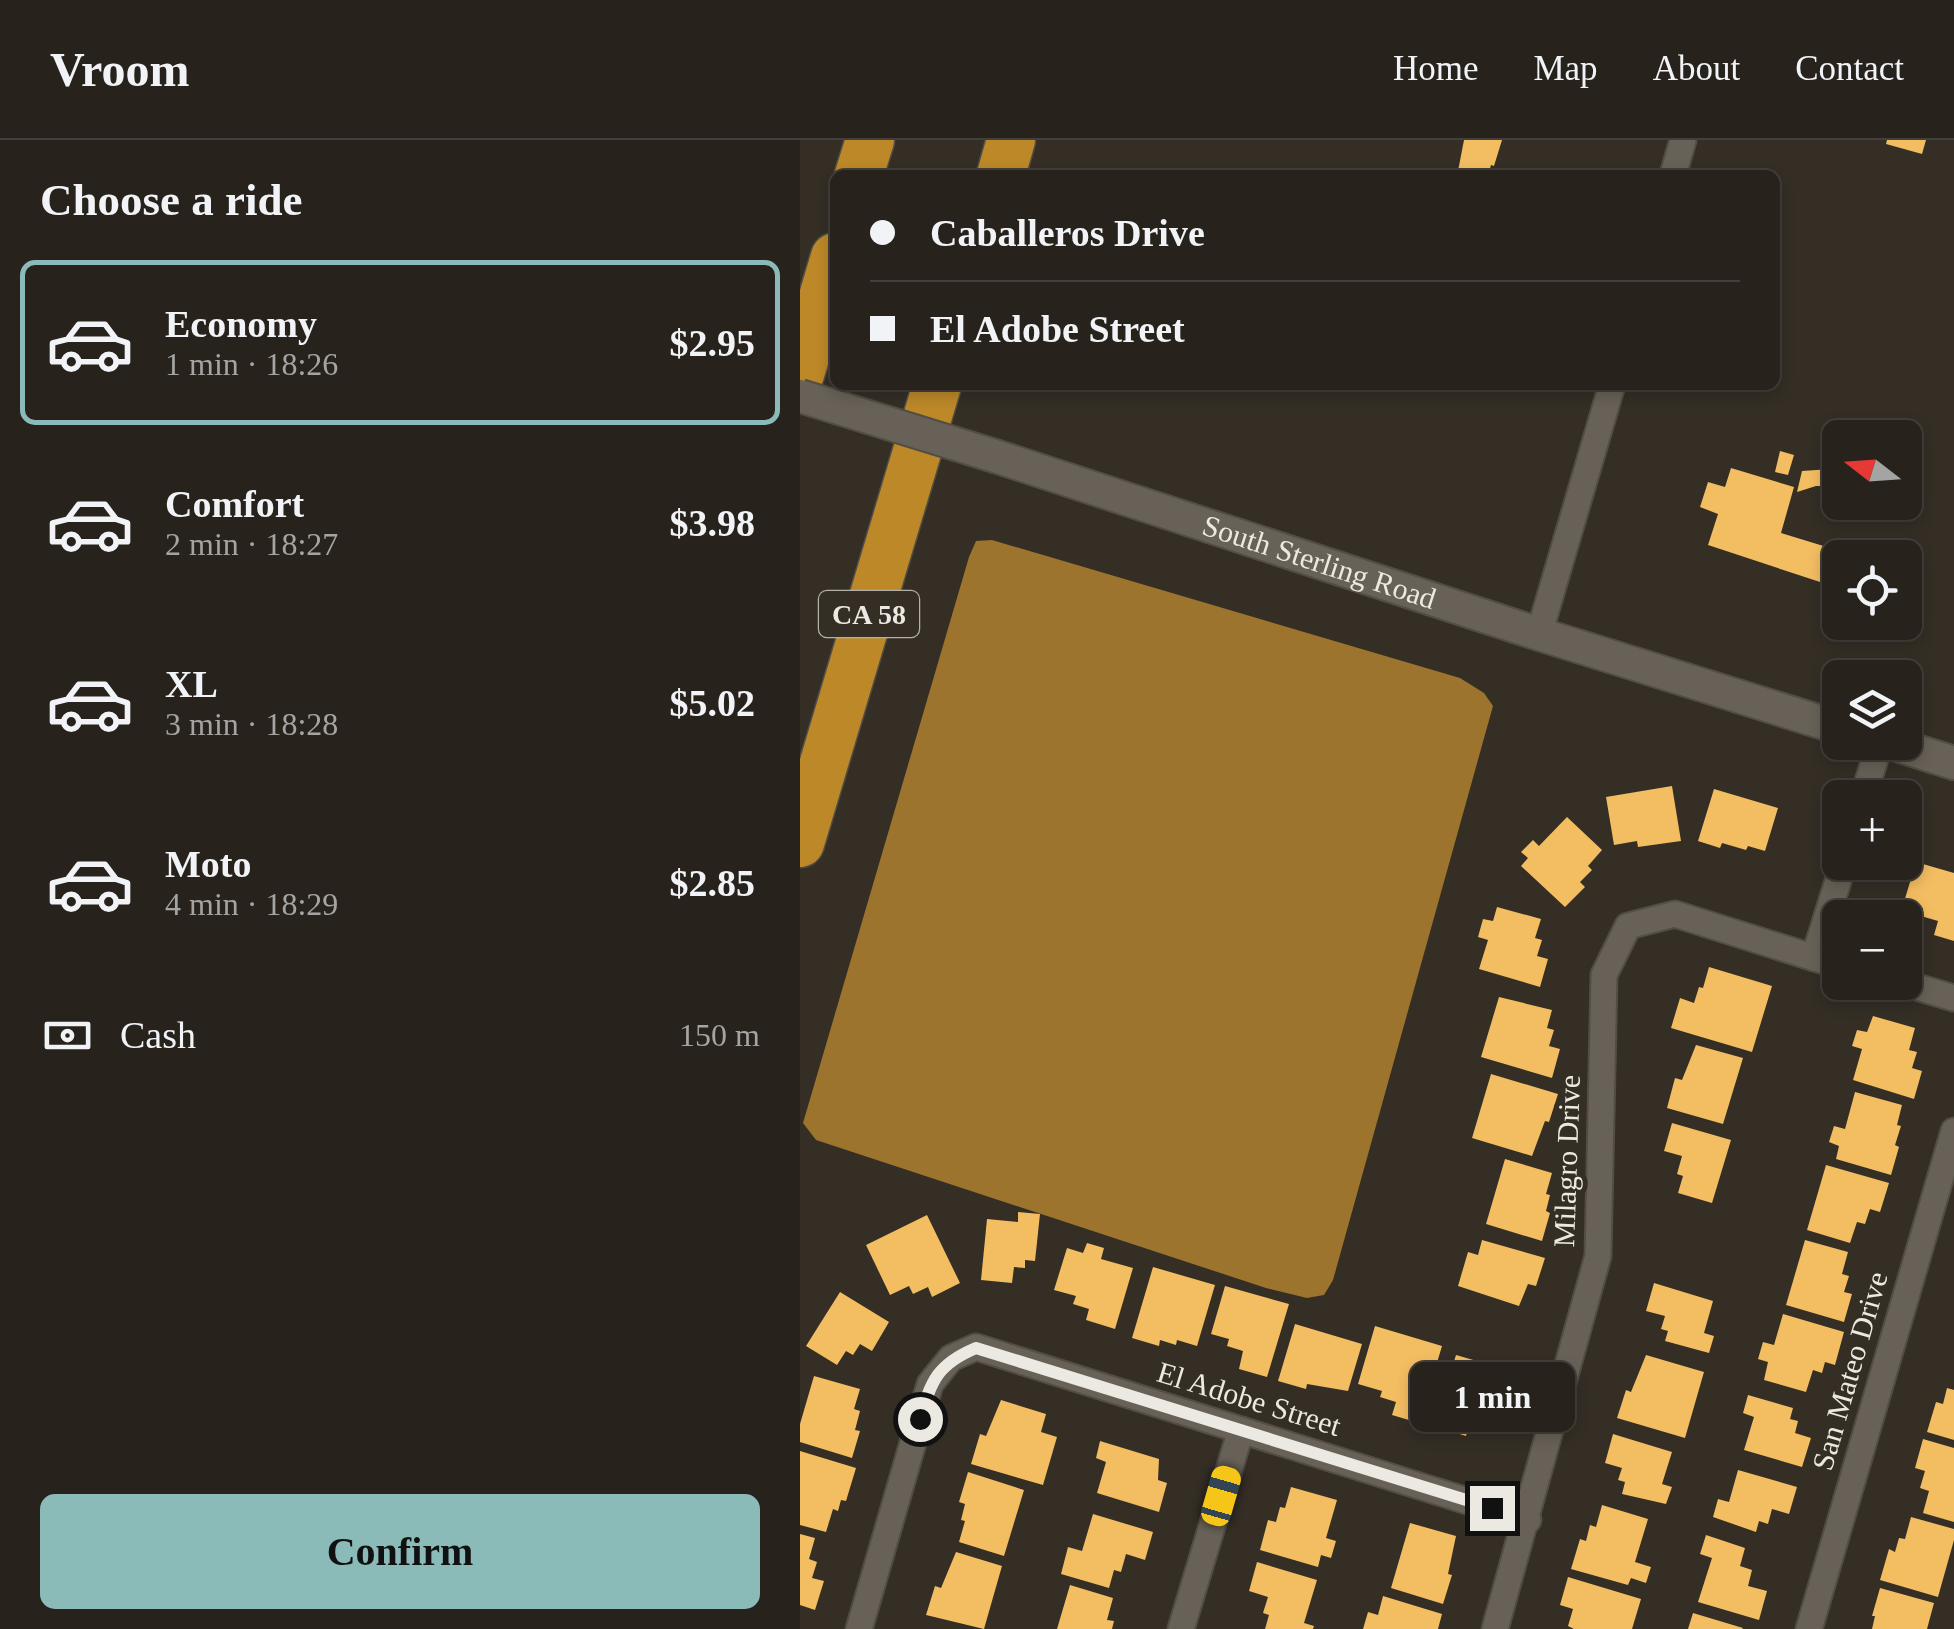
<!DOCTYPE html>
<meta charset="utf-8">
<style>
body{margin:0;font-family:Georgia,serif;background:#2f2a25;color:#f1f3f6;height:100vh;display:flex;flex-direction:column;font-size:38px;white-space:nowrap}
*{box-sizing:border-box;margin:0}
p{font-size:32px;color:#a4a4a3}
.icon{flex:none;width:55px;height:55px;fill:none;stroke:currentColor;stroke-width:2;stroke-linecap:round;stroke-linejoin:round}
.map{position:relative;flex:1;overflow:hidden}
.drawer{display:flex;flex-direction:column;background:#27221c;width:800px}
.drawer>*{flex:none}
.banner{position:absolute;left:30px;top:30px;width:950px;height:220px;border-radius:15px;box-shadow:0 5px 15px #0003,0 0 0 2px #433f3b;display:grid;align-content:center;height:220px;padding:0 40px;background:#27221c}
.needle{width:65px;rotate:287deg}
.buttons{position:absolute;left:1022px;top:280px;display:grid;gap:20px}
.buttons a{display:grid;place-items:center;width:100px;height:100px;border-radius:15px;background:#27221c;box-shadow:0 5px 15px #0003,0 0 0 2px #433f3b;font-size:50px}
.end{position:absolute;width:45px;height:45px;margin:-22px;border:12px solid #ece8e2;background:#111;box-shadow:0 0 0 5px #111}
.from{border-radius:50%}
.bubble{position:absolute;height:70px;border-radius:15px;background:#27221c;box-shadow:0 5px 15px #0003,0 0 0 2px #433f3b;font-size:32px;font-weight:600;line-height:70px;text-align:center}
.car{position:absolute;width:30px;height:60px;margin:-30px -15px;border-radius:12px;box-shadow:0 0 8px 2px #0007;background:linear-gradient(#f5c518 24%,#345 0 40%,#f5c518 0 76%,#345 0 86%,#f5c518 0)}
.banner b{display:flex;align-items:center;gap:35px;height:95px;font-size:38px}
.banner b+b{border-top:2px solid #433f3b}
.banner i{width:25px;height:25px;background:#f1f3f6}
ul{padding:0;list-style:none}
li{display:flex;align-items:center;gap:30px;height:165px;margin:0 20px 15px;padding:0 20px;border:5px solid transparent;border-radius:15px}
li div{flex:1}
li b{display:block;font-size:38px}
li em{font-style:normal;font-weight:600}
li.on{border-color:#8bbbb9}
li>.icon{width:90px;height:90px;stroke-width:1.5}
h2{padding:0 40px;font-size:45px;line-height:120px}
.pay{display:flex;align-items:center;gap:25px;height:110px;padding:0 40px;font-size:38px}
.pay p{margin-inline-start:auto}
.action{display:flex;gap:20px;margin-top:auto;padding:20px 40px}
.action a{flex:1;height:115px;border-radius:15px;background:#8bbbb9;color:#111;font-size:40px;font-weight:600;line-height:115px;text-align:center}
header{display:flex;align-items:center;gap:60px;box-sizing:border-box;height:140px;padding:0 50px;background:#27221c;border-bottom:2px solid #433f3b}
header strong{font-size:48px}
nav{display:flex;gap:55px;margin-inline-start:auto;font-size:35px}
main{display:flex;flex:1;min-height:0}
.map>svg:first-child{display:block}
.water{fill:#9c742e}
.building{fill:#f3bd62}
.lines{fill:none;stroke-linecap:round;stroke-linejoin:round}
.minor-casing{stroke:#524d45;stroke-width:29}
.tertiary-casing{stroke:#524d45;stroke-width:36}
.motorway-casing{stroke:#524d45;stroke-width:51}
.minor{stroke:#686157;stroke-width:25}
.tertiary{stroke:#686157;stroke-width:32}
.motorway{stroke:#bc8828;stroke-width:48}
.tertiary-bridge-casing{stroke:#524d45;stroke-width:36;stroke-linecap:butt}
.tertiary-bridge{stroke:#686157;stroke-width:32}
.route{stroke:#ece8e2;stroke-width:12}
.labels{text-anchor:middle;stroke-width:10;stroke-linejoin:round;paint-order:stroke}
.shield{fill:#342e25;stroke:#b5b0a9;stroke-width:2.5}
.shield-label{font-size:28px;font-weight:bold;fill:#ece8e2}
.street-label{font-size:30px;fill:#ece8e2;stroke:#342e25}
</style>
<header>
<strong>Vroom</strong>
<nav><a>Home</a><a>Map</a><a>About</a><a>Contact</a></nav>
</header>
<main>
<section class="drawer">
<h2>Choose a ride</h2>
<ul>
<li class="on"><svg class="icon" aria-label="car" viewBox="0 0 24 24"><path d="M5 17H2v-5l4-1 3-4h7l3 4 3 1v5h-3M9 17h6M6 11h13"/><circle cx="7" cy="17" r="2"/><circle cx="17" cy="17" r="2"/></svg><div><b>Economy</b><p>1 min · 18:26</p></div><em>$2.95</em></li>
<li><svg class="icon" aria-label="car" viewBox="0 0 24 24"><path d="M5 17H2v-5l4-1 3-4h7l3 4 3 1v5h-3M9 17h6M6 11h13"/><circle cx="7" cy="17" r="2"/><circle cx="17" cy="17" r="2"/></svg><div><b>Comfort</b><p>2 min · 18:27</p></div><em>$3.98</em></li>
<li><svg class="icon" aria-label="car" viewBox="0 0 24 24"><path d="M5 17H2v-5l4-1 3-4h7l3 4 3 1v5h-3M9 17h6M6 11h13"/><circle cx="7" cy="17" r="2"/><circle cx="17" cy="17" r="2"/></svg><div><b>XL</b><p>3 min · 18:28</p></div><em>$5.02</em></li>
<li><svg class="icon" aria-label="car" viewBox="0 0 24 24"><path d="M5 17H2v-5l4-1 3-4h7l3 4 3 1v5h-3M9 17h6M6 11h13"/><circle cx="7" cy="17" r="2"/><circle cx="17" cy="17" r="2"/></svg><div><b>Moto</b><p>4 min · 18:29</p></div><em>$2.85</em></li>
</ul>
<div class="pay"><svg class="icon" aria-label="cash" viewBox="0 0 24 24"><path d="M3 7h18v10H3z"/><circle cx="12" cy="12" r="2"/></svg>Cash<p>150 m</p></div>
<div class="action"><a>Confirm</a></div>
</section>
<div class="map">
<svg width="1154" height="1489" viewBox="0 0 1154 1489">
<rect width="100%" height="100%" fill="#342e25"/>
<polygon class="water" points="192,400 660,538 684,553 693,566 533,1140 524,1155 507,1158 466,1148 16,1000 3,983 169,417 176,401"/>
<g class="building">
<polygon points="664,0 702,0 694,26 691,25 688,35 658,31"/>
<polygon points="1087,0 1126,0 1122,14 1086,4"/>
<polygon points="980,311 994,315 988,335 975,332"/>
<polygon points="931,328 994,347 981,393 1030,408 1020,442 908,405 918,374 900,367 908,342 925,347"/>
<polygon points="1031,329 1040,338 1038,359 1026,346 1016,346 997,352 1002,331"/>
<polygon points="872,646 881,701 838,707 837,701 814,705 806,657"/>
<polygon points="914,649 978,668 965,711 948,706 946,710 922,703 920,708 898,701"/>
<polygon points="767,677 802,710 788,726 792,730 780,742 785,747 765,767 721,726 728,718 721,712 733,700 739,706"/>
<polygon points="1116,722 1154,733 1154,801 1134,795 1138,781 1121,776 1123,768 1104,762"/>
<polygon points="697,767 741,779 735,798 742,800 737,816 748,819 740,847 679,829 688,800 678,797 683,779 693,781"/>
<polygon points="909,827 972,846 952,912 871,888 880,858 894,863 899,847 903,848"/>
<polygon points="699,857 752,870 747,888 754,890 749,906 760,909 752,938 681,917"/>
<polygon points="1073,876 1115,888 1109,910 1117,912 1112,928 1122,931 1114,959 1053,940 1062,909 1052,906 1057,890 1067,892"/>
<polygon points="896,905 943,918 923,984 867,968 875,938 882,940"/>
<polygon points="691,934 758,954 749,982 745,981 732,1016 672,998"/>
<polygon points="1055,952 1102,965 1097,985 1101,986 1095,1005 1099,1007 1091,1035 1036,1019 1039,1006 1029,1002 1034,986 1045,989"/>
<polygon points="872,983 931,1000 912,1063 878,1053 883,1036 877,1034 882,1016 864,1011"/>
<polygon points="705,1019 752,1033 746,1054 750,1055 746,1071 750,1073 742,1101 686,1084"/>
<polygon points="1026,1025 1089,1043 1080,1072 1070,1069 1065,1084 1057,1082 1050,1103 1007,1090"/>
<polygon points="218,1072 240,1074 235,1121 225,1120 225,1128 214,1127 212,1143 181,1140 187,1079 218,1082"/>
<polygon points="127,1075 160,1143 132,1157 128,1147 113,1154 109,1146 90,1155 66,1105"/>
<polygon points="682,1100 745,1118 736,1146 728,1144 719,1166 658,1146 668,1112 678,1115"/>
<polygon points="1005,1100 1048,1112 1042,1134 1049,1136 1044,1152 1052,1154 1044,1182 986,1165"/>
<polygon points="287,1103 304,1108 301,1119 333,1128 315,1189 286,1180 289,1169 273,1164 276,1156 254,1150 267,1108 283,1113"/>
<polygon points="353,1127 415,1145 397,1206 377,1200 376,1205 360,1200 359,1206 332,1198"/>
<polygon points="854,1143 913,1161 904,1193 914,1196 909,1213 865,1201 868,1191 861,1189 865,1176 846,1171"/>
<polygon points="425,1146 489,1164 467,1237 439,1229 443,1211 427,1206 429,1199 411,1194"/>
<polygon points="40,1152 89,1182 72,1211 60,1204 53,1215 46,1211 37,1225 6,1206"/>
<polygon points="983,1174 1044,1192 1035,1225 1025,1222 1022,1233 1013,1230 1006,1252 964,1240 968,1222 958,1219 963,1202 974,1205"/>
<polygon points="495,1184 562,1204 548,1251 507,1244 506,1249 478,1241"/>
<polygon points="575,1186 642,1206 619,1283 592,1275 596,1262 580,1257 582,1251 558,1244"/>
<polygon points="656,1215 722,1234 706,1287 686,1281 683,1291 669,1286 666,1296 634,1286"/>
<polygon points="846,1215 904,1232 885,1298 817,1278 826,1250 831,1252"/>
<polygon points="14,1236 60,1249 54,1269 60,1271 55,1290 60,1291 52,1318 0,1302 0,1284"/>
<polygon points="1147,1248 1154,1250 1154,1300 1127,1292 1136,1262 1143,1264"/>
<polygon points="948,1255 993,1268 990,1279 998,1281 995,1293 1011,1298 1002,1327 944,1310 954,1277 943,1273"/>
<polygon points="201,1260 246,1274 241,1292 257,1297 243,1345 171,1324 180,1294 186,1296"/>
<polygon points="813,1294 872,1312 862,1344 872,1347 866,1364 822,1354 825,1342 818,1340 822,1328 805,1323"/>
<polygon points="1123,1299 1154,1308 1154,1382 1123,1373 1129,1351 1120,1348 1125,1331 1115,1328"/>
<polygon points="300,1301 359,1319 358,1340 367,1343 359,1372 297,1353 306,1322 296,1318"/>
<polygon points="0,1311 56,1328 46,1361 41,1360 38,1371 33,1369 26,1392 0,1385"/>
<polygon points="938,1330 997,1347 989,1374 972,1369 968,1384 959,1381 956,1392 913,1377 918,1359 929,1362"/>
<polygon points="168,1332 224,1350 204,1416 159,1402 165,1381 161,1380 165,1364 159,1362"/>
<polygon points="491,1347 537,1360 526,1398 536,1401 531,1418 521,1415 518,1427 460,1410 468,1380 476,1382 480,1367 485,1368"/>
<polygon points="802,1365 848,1379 835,1422 851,1427 846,1443 831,1438 828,1445 771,1429 780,1399 786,1401 790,1385 796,1387"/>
<polygon points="293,1374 353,1392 345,1420 326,1414 321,1432 314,1430 309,1448 261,1434 268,1407 282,1411"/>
<polygon points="1111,1377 1154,1389 1154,1400 1138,1457 1080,1440 1089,1409 1095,1412 1099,1398 1105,1399"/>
<polygon points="610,1383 656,1396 648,1434 652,1435 643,1464 591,1448"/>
<polygon points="0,1394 15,1398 9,1419 17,1422 12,1438 24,1441 15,1470 0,1465"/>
<polygon points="906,1395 945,1408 940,1426 952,1430 948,1446 967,1451 959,1480 898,1462 912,1418 900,1414"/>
<polygon points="156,1412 202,1426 184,1489 126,1475 135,1446 141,1448"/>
<polygon points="457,1422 517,1440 504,1483 514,1486 513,1489 465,1489 469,1475 463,1473 468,1457 449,1451"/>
<polygon points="768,1437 841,1459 832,1489 774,1489 768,1486 773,1469 760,1465"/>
<polygon points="270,1445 313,1458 307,1480 314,1481 312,1489 257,1489"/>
<polygon points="1080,1448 1134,1463 1127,1489 1072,1489 1075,1476 1072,1476"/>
<polygon points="583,1456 642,1474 638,1489 563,1489 568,1472 578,1475"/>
<polygon points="893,1473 943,1488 942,1489 888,1489"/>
</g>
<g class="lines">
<g class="minor-casing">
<g id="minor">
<polyline points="873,35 883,0"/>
<polyline points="739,494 812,245"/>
<polyline points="1063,658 1080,602"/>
<polyline points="1014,818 1044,722"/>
<polyline points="1100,842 1154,858"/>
<polyline points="59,1489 130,1244 151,1218 176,1207 728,1380"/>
<polyline points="381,1489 441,1290"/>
<polyline points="695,1489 798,1116 804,835 828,786 875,774 1040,826"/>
<polyline points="1009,1489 1154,991"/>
</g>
</g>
<g class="tertiary-casing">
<g id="tertiary">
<path id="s1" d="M198,317L739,494L1040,588"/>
<polyline points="1088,602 1154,623"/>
</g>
</g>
<g class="motorway-casing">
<g id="motorway">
<polyline points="59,35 70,0"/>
<polyline points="201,35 211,0"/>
<polyline points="0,234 35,117"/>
<polyline points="0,703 137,245"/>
</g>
</g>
<use href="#minor" class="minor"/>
<use href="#tertiary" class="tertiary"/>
<use href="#motorway" class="motorway"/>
<g class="tertiary-bridge-casing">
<polyline id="tertiary-bridge" points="0,256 198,317"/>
</g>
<use href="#tertiary-bridge" class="tertiary-bridge"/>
</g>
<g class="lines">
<path class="route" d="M120,1279C131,1240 138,1224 176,1208L692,1368"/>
</g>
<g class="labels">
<rect class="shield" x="19" y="451" width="100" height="46" rx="8"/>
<g class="shield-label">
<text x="69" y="484">CA 58</text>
</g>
<g class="street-label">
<text dy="10" stroke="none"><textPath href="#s1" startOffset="338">South Sterling Road</textPath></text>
<text transform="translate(767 1021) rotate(-88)" y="10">Milagro Drive</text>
<text transform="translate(1050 1231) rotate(-74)" y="10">San Mateo Drive</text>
<text transform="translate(449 1259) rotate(17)" y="10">El Adobe Street</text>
</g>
</g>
</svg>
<div class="buttons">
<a><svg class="needle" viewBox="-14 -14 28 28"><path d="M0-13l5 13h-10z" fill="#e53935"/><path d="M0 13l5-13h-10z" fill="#a4a4a3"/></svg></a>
<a><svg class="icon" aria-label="locate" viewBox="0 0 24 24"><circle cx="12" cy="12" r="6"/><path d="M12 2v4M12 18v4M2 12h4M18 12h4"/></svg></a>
<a><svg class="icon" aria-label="layers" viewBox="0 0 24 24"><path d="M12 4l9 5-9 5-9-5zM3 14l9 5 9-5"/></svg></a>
<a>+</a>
<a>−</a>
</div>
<i class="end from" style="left:120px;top:1279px"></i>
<i class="end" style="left:692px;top:1368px"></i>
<div class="bubble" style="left:610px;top:1222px;width:165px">1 min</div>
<i class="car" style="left:421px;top:1356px;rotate:16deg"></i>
<div class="banner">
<b><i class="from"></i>Caballeros Drive</b>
<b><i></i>El Adobe Street</b>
</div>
</div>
</main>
